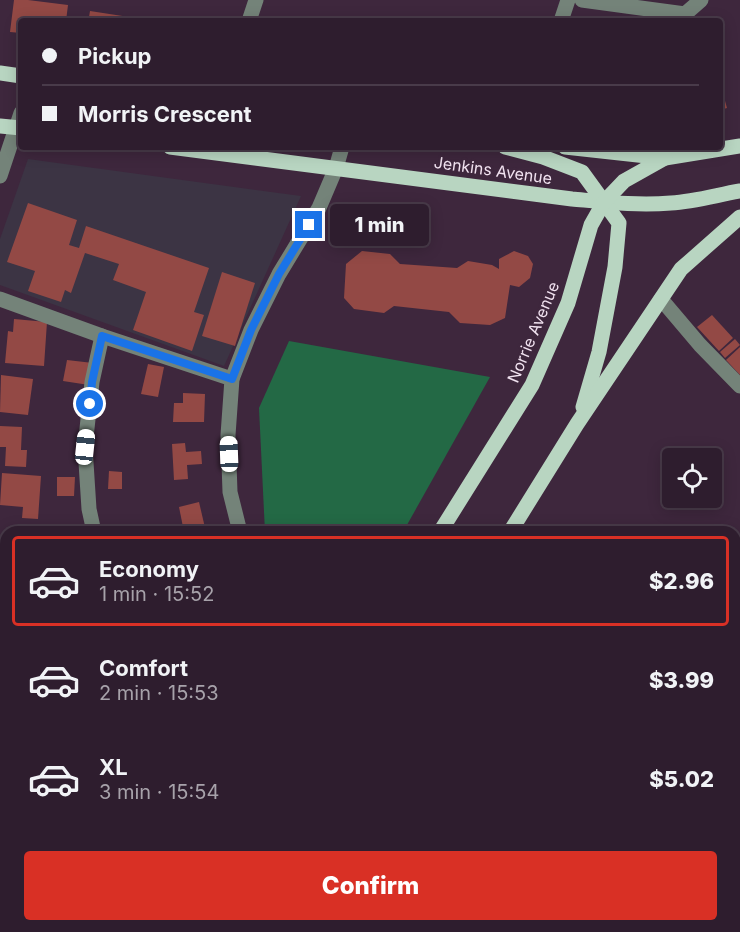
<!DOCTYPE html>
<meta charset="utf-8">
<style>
body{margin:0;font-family:Inter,sans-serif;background:#362636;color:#f1f3f6;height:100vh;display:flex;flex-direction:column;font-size:22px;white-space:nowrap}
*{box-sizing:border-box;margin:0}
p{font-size:20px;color:#a7a2aa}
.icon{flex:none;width:33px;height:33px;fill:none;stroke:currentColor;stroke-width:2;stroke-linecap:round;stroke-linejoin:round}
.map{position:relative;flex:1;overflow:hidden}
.details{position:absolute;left:0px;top:526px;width:741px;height:406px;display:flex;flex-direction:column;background:#2e1d2e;border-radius:18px 18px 0 0;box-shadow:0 3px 15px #0003,0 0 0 2px #493b4a}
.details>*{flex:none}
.guide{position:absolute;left:18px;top:18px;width:705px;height:132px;border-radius:6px;box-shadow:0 3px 15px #0003,0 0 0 2px #493b4a;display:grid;align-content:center;height:132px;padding:0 24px;background:#2e1d2e}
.fabs{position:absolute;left:662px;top:448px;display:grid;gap:12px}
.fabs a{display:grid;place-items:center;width:60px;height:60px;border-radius:6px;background:#2e1d2e;box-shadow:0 3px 15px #0003,0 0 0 2px #493b4a;font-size:30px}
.end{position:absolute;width:27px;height:27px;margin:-14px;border:8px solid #1a73e8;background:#fff;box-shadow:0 0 0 3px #fff}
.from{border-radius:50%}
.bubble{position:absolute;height:42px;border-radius:6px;background:#2e1d2e;box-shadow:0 3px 15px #0003,0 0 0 2px #493b4a;font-size:20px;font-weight:800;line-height:42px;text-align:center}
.car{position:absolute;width:18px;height:36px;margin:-18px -9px;border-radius:8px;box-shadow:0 0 4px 2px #0007;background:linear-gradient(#fff 24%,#345 0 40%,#fff 0 76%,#345 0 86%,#fff 0)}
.guide b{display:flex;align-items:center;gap:21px;height:57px;font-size:22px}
.guide b+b{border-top:2px solid #493b4a}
.guide i{width:15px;height:15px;background:#f1f3f6}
ul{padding:10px 0 0;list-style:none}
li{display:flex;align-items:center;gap:18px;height:90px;margin:0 12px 9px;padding:0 12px;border:3px solid transparent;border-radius:6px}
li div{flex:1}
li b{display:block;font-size:22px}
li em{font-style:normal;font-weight:800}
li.selected{border-color:#d93025}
li>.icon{width:54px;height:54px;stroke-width:1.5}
.primary-button{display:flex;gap:12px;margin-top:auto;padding:12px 24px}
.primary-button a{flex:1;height:69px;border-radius:6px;background:#d93025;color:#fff;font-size:24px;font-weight:800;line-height:69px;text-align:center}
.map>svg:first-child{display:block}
.commercial{fill:#3c3444}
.green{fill:#236945}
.building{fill:#934945}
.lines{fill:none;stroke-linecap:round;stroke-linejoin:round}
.minor{stroke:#748379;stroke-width:15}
.major{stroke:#b8d5c1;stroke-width:15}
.route{stroke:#1a73e8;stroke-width:8}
.labels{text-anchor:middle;stroke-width:5;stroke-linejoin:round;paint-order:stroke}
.street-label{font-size:16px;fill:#f1e2f0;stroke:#3e273d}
</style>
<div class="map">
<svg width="740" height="932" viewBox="0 0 740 932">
<rect width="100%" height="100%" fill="#3e273d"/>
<polygon class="commercial" points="28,159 301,196 224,366 0,285 0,239"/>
<g class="green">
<polygon points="289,341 490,377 403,532 265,532 259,408"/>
<polygon points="735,770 740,770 740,932 494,932 494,927 735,927"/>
<polygon points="6,925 6,927 151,927 162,932 0,932 0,928"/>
</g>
<g class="building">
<polygon points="14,0 28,0 68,5 66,21 21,21 21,33 10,32"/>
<polygon points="90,11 129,17 129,21 81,21 82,16 89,17"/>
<polygon points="720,83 727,108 720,110"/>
<polygon points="28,203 77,220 69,245 79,248 86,226 209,268 194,312 204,315 192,351 133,330 146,292 113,280 119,264 85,253 71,293 65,290 61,302 28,291 35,271 7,262"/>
<polygon points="362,251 390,254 400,264 457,268 468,261 492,265 499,269 499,259 514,251 528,256 533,264 530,278 519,287 510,285 505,318 490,325 460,323 449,312 394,306 384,313 354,309 344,298 346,264"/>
<polygon points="222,272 255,283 235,346 202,336"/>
<polygon points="712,315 733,338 719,351 697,327"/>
<polygon points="14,319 47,322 44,366 5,363 8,331 13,332"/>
<polygon points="735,339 740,345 725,358 720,352"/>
<polygon points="740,347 740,375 726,360"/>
<polygon points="67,360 93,363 89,385 63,381"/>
<polygon points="148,364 164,367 158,397 141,394"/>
<polygon points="1,375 33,379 28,415 0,412"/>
<polygon points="183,393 205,394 204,422 173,422 174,403 183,403"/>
<polygon points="0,426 22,427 21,450 27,450 26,467 5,466 6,447 0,447"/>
<polygon points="185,443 186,452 201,451 202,464 187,465 188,479 174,480 172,444"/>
<polygon points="109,471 122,472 122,489 108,489"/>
<polygon points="2,473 41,476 38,519 22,518 23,507 0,505"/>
<polygon points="57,477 75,477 74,496 57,496"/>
<polygon points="199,502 206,532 184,532 179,507"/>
<polygon points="735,673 740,673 740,753 735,752"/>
<polygon points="0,794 6,805 6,818 0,821"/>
<polygon points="6,831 6,860 0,851 0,835"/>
<polygon points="369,927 409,927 408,932 368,932"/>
</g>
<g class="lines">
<g class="minor">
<polyline points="582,0 685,14 701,0"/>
<polyline points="249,21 256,0"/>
<polyline points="561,21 568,0"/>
<polyline points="0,176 21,113"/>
<polyline points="0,299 102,336 232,379"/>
<polyline points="661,299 700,345 740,386"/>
<polyline points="94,532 89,509 85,447 92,382 102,336"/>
<polyline points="240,532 230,492 228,435 232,379 251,330 279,274 319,208 336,168 342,147"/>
<polyline points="0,700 6,713"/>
<polyline points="0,911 6,907"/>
<polyline points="176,927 189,932"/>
</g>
<g class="major">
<polyline points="0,73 21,76"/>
<polyline points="0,126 21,128"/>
<path d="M170,147L572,199C605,202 638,206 671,203C694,202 717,195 740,191"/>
<polyline points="505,147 543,157 582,172 619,223 615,267 599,352 583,407"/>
<polyline points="565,147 665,158 740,146"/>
<polyline points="440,532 532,385 568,303 591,225 604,202 624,181 665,158"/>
<polyline points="510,532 577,424 681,269 740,217"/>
<polyline points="248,932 249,927"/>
<polyline points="312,932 314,927"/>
</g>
</g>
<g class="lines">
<polyline class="route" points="90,404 92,382 102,336 232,379 251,330 279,274 309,225"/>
</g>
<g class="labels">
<g class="street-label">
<text transform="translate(493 170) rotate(8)" y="6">Jenkins Avenue</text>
<text transform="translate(533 332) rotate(-67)" y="6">Norrie Avenue</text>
</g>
</g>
</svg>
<div class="fabs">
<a><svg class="icon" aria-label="locate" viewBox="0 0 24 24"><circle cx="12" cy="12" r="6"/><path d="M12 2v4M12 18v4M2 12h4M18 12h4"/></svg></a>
</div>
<i class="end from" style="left:90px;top:404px"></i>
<i class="end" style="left:309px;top:225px"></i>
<div class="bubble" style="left:330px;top:204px;width:99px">1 min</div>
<i class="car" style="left:85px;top:447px;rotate:6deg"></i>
<i class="car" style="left:229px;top:454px;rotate:358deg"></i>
<div class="guide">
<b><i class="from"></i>Pickup</b>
<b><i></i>Morris Crescent</b>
</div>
<section class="details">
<ul>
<li class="selected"><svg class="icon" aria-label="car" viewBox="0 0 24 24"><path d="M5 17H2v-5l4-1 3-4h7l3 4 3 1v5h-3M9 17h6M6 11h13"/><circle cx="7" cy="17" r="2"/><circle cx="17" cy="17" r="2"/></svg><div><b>Economy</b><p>1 min · 15:52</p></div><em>$2.96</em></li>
<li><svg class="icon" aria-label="car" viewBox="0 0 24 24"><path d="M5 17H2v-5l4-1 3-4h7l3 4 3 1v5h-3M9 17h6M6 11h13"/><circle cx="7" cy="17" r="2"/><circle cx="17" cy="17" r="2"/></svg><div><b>Comfort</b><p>2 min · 15:53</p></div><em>$3.99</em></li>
<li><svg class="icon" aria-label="car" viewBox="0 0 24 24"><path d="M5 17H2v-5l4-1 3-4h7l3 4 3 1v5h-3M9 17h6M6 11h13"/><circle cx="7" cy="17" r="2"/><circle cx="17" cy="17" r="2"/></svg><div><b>XL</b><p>3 min · 15:54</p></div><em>$5.02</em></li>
</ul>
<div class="primary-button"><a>Confirm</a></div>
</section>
</div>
